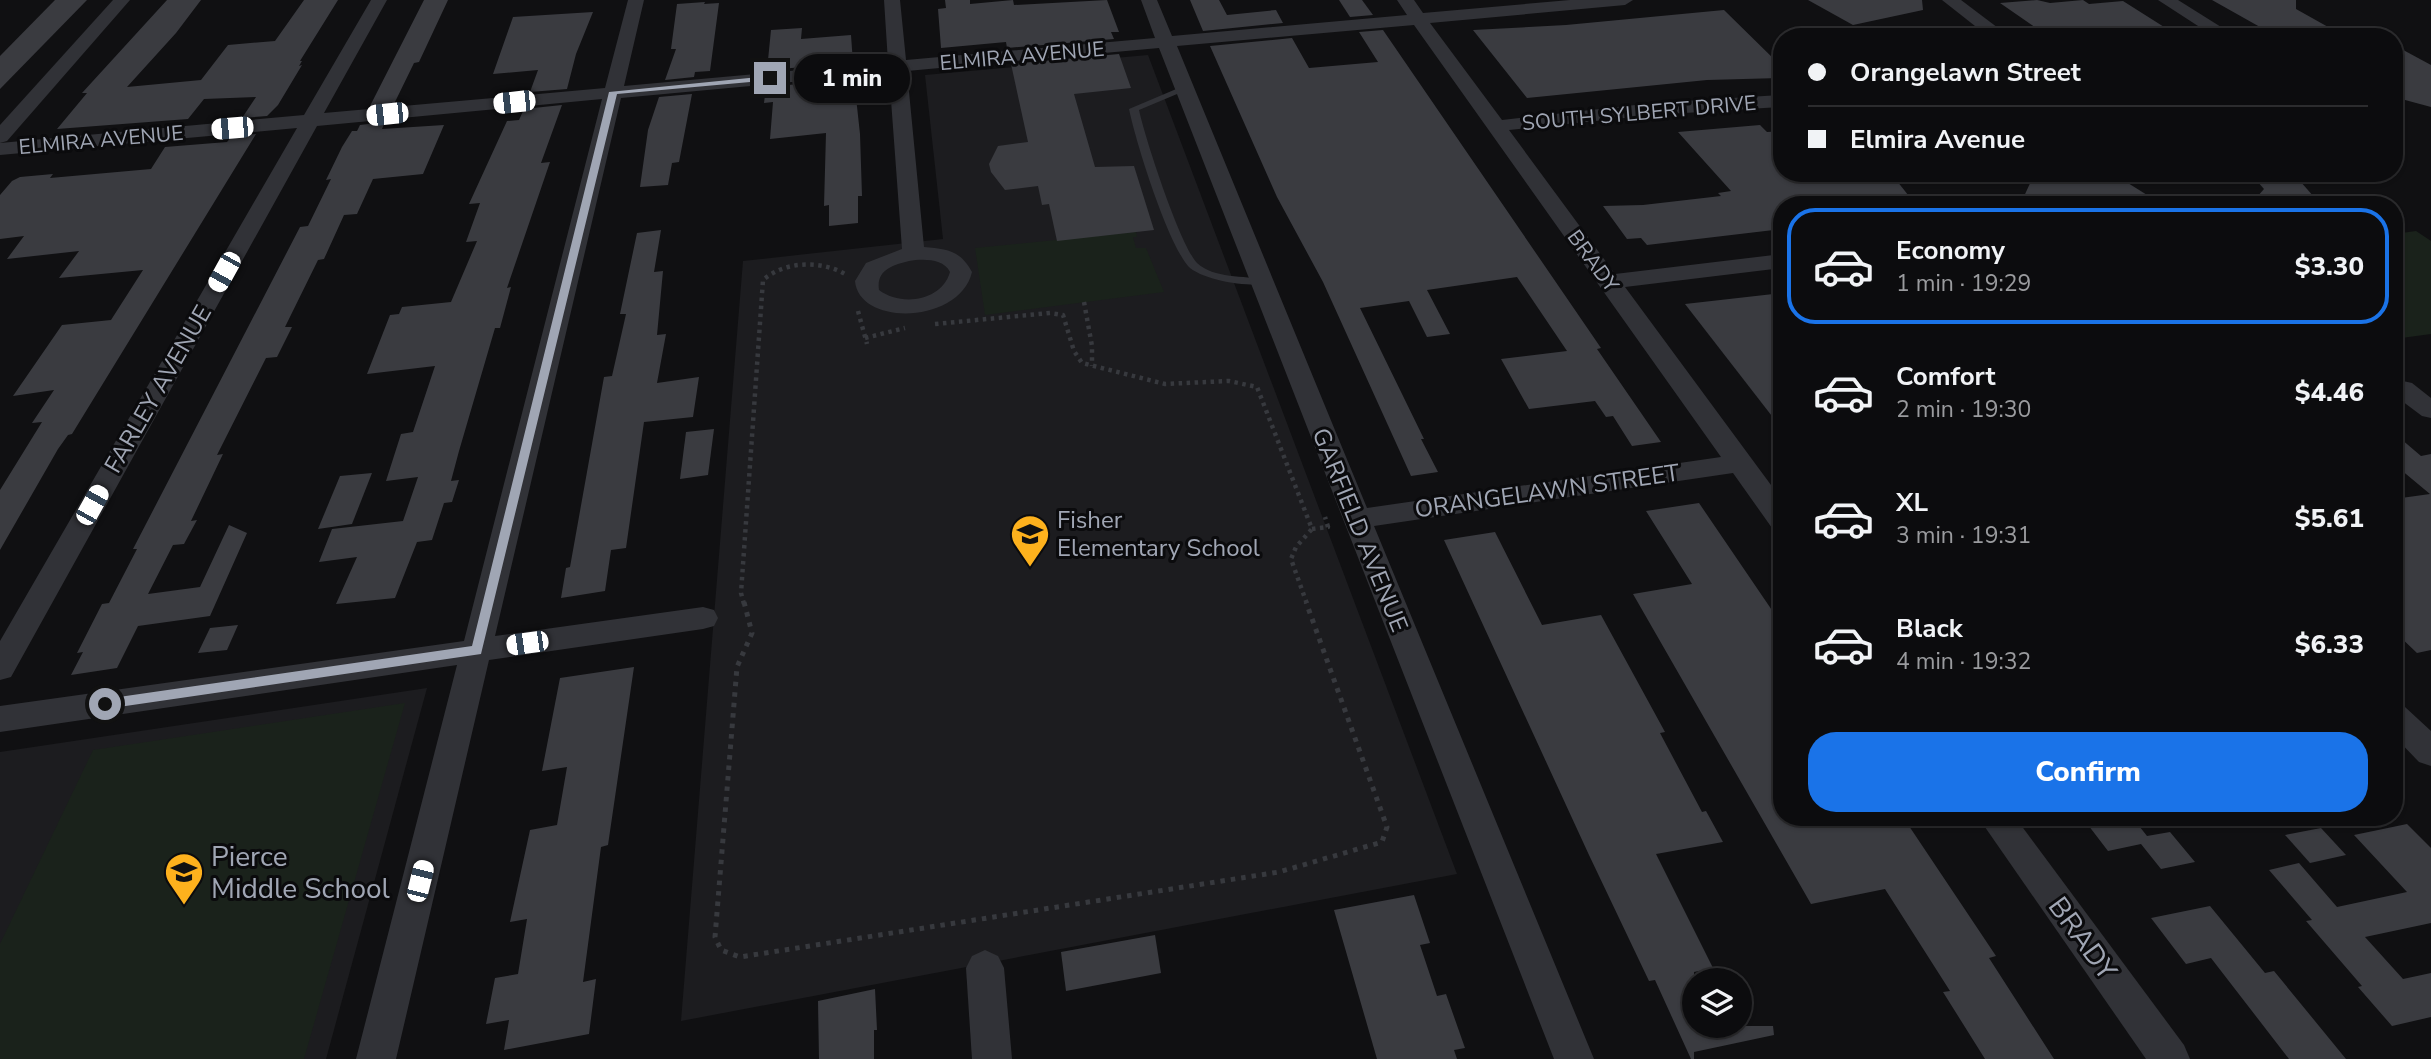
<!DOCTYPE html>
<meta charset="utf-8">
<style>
body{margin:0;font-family:"Nunito Sans",sans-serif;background:#151517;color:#f1f3f6;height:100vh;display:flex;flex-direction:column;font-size:26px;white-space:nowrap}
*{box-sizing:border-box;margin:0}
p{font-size:23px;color:#9a9b9e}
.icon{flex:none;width:38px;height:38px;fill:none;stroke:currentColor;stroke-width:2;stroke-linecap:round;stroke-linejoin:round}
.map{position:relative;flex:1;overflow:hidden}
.side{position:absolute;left:1773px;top:196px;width:630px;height:630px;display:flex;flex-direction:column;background:#0c0c0e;border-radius:28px;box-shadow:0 2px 5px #0004,0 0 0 2px #2c2c2e}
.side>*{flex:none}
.hud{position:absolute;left:1773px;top:28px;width:630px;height:154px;border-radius:28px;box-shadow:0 2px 5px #0004,0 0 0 2px #2c2c2e;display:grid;align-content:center;height:154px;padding:0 35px;background:#0c0c0e}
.tools{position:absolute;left:1682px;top:968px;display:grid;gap:14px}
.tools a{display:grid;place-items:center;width:70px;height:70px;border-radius:50%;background:#0c0c0e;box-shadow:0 2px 5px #0004,0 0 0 2px #2c2c2e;font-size:35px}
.end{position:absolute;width:32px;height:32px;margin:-16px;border:9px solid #a0a6b4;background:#111;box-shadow:0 0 0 4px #111}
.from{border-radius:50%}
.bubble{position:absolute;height:49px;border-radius:24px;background:#0c0c0e;box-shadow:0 2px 5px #0004,0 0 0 2px #2c2c2e;font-size:23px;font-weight:800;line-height:49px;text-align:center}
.car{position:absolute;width:21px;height:42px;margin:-21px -10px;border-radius:9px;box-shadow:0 0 5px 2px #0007;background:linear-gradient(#fff 24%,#345 0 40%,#fff 0 76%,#345 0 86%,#fff 0)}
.hud b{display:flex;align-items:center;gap:24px;height:66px;font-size:26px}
.hud b+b{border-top:2px solid #2c2c2e}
.hud i{width:18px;height:18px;background:#f1f3f6}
ul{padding:12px 0 0;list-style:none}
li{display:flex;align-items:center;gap:21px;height:116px;margin:0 14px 10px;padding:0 21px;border:4px solid transparent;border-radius:28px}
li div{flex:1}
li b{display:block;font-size:26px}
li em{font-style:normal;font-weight:800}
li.active{border-color:#1a73e8}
li>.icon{width:63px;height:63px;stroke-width:1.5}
.action{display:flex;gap:14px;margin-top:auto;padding:14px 35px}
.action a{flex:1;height:80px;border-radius:28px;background:#1a73e8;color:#fff;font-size:28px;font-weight:800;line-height:80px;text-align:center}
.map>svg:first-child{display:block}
.built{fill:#1c1c1f}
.green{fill:#1a221b}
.building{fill:#3a3b40}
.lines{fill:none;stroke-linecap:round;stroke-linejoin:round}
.path-far1{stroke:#37393e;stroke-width:4.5;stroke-dasharray:3.5 4.5;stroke-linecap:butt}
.path{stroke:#37393e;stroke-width:5;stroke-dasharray:4.5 6;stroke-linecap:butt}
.lane{fill:#313237;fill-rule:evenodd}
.street{fill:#313237;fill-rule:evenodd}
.route{fill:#a0a6b4}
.labels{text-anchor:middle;stroke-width:6;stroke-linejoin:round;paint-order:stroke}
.far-street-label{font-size:21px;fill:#a0a6b4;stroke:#0b0b0d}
.street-label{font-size:24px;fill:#a0a6b4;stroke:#0b0b0d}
.poi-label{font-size:24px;fill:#a0a6b4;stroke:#0b0b0d;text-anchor:start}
.near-poi-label{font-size:28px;fill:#a0a6b4;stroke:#0b0b0d;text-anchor:start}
.near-street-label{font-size:28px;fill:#a0a6b4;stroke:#0b0b0d}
</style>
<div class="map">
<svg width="2431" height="1059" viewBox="0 0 2431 1059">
<rect width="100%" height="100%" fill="#101012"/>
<g class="built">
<polygon points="1148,55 1457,874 681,1021 743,261 943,239 925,75"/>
<polygon points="427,688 326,1059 0,1059 0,752"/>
</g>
<g class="green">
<polygon points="2416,231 2431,241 2431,334 2394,339 2394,234"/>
<polygon points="1136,232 1137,237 1133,237 1136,248 1146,248 1164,292 985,315 975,248"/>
<polygon points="405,703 304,1059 0,1059 0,944 93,750"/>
</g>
<g class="building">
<polygon points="55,0 87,0 0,89 0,56"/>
<polygon points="167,0 201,0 176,33 127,87 201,80 228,45 275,41 304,0 338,0 300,61 302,61 299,66 302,65 278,105 267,116 242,118 256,97 204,99 188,119 57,129 87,93 82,93"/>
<polygon points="424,0 448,0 419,62 414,63 394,104 370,106"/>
<polygon points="945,0 970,0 970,4 1013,0 1014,5 1107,0 1119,32 1111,32 1114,39 1007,48 1006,42 941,48 938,9 946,8"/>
<polygon points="1190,0 1219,0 1227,15 1276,10 1283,23 1203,31"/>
<polygon points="1339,0 1362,0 1373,15 1350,17"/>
<polygon points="1808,0 1922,0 1923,10 1853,25"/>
<polygon points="2037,0 2050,3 2083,0 2089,4 2123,1 2172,32 2125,37 2049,37 2000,3"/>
<polygon points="2212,0 2296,0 2296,9 2346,37 2296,37 2277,26 2260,27"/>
<polygon points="705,2 704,4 719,3 710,71 695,72 694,77 665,80 676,49 671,49 677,4"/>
<polygon points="1724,10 1782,67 1782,78 1707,80 1527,98 1473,30 1566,25"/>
<polygon points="593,12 576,54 567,89 530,92 538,70 493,74 513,17"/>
<polygon points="802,28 801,39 851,35 853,63 767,70 771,30"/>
<polygon points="1383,30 1601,348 1597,349 1661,442 1632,446 1613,416 1606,417 1595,401 1529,409 1501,359 1567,351 1517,277 1427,290 1450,334 1427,337 1409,301 1360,308 1424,439 1421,439 1438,472 1411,476 1323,282 1277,197 1210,46 1292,38 1309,68 1378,62 1359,32"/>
<polygon points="2394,45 2431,65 2431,107 2394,97"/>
<polygon points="1119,54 1131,88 1074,94 1095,167 1134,166 1154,230 1057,241 1049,204 1042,205 1038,186 1005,190 991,172 989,164 998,146 1028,142 1011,64"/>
<polygon points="854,79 860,134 862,196 858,196 858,223 829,226 829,205 824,206 826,133 770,139 773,102 764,103 766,87"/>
<polygon points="692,94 679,162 672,163 668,185 640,187 648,130 659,97"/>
<polygon points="562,105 541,163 550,162 507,288 511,287 500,328 495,328 459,451 451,481 459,480 452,502 444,503 432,540 417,542 395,598 336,604 357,557 319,562 332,529 403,521 418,477 386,481 401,434 413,432 435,366 367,374 390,315 399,314 402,307 451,302 477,241 466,242 480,203 469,204 507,121 519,120 524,109"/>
<polygon points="385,122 382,129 444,125 423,174 373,179 357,214 344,215 324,259 318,260 285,327 292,327 277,357 266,358 217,455 223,454 191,521 197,520 184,544 173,545 148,594 200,587 229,525 247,533 210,616 138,626 117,668 71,675 83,652 77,653 102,604 109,603 137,549 133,549 300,227 308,226 331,179 326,180 342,147 352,131 357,131 360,125"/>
<polygon points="1760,125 1767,132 1782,131 1782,173 1808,173 1815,181 1825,179 1829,183 1897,181 1916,205 1782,205 1782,229 1647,245 1641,238 1627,239 1603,206 1643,205 1721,196 1718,193 1731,191 1678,132"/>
<polygon points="256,134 72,434 68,435 58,449 0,550 0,490 42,422 32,423 54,390 13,396 62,325 111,320 143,270 59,278 79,251 7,259 24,236 0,239 0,195 12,181 20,177 53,174 50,178 151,169 165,147 227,142 231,137"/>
<polygon points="2071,173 2095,173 2100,176 2112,173 2163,205 2020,205 2032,179"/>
<polygon points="2250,173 2293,173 2321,205 2250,205 2264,189"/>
<polygon points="661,230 654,272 663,271 657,335 666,334 657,383 699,377 693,417 644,422 626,548 611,550 605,591 561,598 566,568 570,567 604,377 612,376 626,314 620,314 637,233"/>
<polygon points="1782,293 1782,429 1685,304"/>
<polygon points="714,429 708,475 680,479 686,432"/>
<polygon points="2394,433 2421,456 2431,454 2431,650 2417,653 2394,631 2394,499 2430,494 2394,464"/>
<polygon points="372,473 352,524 318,529 340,476"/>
<polygon points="1699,503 1782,625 1782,817 1800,817 1805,825 1847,817 1903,817 1996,956 1989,958 2054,1059 1985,1059 1943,992 1950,991 1885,889 1811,904 1633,594 1692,584 1646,511"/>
<polygon points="1495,532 1542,625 1601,615 1665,732 1660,733 1702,812 1706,811 1723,842 1656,854 1713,968 1694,972 1694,1026 1773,1026 1774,1035 1694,1052 1694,1059 1691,1059 1655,980 1649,981 1589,855 1444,540"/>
<polygon points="238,625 227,650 198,653 210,628"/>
<polygon points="634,667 608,845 601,847 583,982 596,979 589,1034 504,1050 509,1020 486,1024 495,978 518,974 527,919 510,922 530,830 557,825 567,767 542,771 560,678"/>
<polygon points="2082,817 2132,817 2147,836 2170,832 2195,862 2161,869 2141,844 2108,851"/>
<polygon points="2407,824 2431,848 2431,923 2365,937 2403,979 2431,973 2431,1017 2392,1026 2358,987 2362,986 2306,921 2312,920 2269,870 2299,863 2337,907 2407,892 2354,835"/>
<polygon points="2321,828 2346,855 2310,863 2285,835"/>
<polygon points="1414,895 1430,943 1420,945 1437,996 1446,994 1465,1048 1454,1050 1457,1059 1377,1059 1334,910"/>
<polygon points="2210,906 2265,973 2274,971 2346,1059 2289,1059 2211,958 2186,964 2151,918"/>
<polygon points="1155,935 1161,973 1066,991 1061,952"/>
<polygon points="875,989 877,1030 874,1030 874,1059 819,1059 818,1001"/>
</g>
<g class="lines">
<g class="path-far1">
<polyline points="1084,302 1092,346 1092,366"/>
<polyline points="858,311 867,344"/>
<polyline points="935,324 1050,313 1063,315 1074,351 1082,363 1165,384 1229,381 1257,387 1312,529 1296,547 1291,559 1307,604"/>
<polyline points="865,338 905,328"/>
<polyline points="1312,529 1328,527 1325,517"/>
<path d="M744,604L741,593L763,280C785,261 820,260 845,274"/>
</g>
<polyline class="path" points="744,602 752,633 737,667 715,937 721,950 740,957 1279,872 1382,842 1387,827 1306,602"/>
<path class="lane" d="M1181,87L1189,89L1139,110C1145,138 1180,245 1197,263C1214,279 1244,275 1265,280V284C1247,287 1201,280 1188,266C1167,241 1136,143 1129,109Z"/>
<g class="street">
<polygon points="113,0 130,0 7,141 0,143 0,125"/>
<path d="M371,0H387L324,113L605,88L628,0H644L624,86L888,62L884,0H900L906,60L1155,38L1141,0H1157L1172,36L1407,15L1397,0H1414L1423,13L1570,0H1633L1625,5L1430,23L1502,120L1653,103L1782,95V107L1653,115L1509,130L1615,274L1782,254V268L1625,287L1782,500V531L1772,528L1733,473L1374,526L1594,1059H1554L1159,48L907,71L924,247C947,249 960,250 972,272C960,324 859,327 855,281L866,263L902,249L889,73L621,98L495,636L703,607L714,610L718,618L714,626L703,629L489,660L396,1059H356L457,665L0,732V706L464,641L602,99L317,126L11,677L0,680V641L297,128L0,155V143L304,115ZM1414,25L1721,457L1367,508L1177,46ZM909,261C922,259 943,258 950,272C942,301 901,307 879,290C876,270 893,265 909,261Z"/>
<polygon points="1942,0 1961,0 2010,37 1989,37"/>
<polygon points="2158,0 2178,0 2237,37 2215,37"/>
<polygon points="2403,381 2412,383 2431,398 2431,418 2422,416 2394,395 2394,383"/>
<polygon points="2394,703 2405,707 2431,731 2431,766 2419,762 2394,736"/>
<polygon points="1978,817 2015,817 2184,1045 2190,1059 2146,1059"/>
<polygon points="985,950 998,956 1004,968 1012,1059 972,1059 966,968 972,956"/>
</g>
</g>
<polygon class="route" points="770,76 773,80 617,94 481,654 105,709 100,708 100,701 105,699 472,646 609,92"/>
<defs>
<g id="school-pin" transform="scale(2.0125)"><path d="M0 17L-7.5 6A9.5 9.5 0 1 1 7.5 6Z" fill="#fdb11d" stroke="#0b0b0d"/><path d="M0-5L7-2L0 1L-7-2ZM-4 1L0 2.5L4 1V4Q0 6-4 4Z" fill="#111"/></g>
</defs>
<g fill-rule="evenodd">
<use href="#school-pin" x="1030" y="534"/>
<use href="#school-pin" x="184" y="872"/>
</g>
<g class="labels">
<g class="far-street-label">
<text transform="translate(1022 56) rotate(-5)" y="7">ELMIRA AVENUE</text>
<text transform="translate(1639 113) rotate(-5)" y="7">SOUTH SYLBERT DRIVE</text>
<text transform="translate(101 140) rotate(-5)" y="7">ELMIRA AVENUE</text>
<text transform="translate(1593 261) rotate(54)" y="7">BRADY</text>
</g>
<g class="street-label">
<text transform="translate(158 389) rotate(-60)" y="8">FARLEY AVENUE</text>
<text transform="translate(1547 491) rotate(-8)" y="8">ORANGELAWN STREET</text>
<text transform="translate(1360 530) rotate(68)" y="8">GARFIELD AVENUE</text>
</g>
<g class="poi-label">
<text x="1057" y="528">Fisher<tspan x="1057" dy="28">Elementary School</tspan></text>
</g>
<g class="near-poi-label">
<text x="211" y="866">Pierce<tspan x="211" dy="32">Middle School</tspan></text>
</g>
<g class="near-street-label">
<text transform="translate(2083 938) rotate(54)" y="10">BRADY</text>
</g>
</g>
</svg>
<div class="tools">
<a><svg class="icon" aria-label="layers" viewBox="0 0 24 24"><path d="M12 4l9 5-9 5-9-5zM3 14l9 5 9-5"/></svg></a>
</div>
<i class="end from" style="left:105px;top:704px"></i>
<i class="end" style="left:770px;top:78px"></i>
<div class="bubble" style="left:794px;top:54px;width:116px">1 min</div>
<i class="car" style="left:514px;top:102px;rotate:264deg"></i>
<i class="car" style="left:387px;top:114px;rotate:264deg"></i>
<i class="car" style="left:232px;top:128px;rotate:265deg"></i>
<i class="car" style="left:224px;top:272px;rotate:209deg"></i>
<i class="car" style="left:92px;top:505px;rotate:29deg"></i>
<i class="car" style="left:527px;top:643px;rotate:262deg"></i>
<i class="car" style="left:420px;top:881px;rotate:14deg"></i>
<div class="hud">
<b><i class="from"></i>Orangelawn Street</b>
<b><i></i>Elmira Avenue</b>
</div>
<section class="side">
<ul>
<li class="active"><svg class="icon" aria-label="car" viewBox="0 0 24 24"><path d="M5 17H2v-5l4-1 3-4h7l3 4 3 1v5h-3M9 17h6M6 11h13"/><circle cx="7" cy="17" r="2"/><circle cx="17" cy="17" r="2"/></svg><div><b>Economy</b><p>1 min · 19:29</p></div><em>$3.30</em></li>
<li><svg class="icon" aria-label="car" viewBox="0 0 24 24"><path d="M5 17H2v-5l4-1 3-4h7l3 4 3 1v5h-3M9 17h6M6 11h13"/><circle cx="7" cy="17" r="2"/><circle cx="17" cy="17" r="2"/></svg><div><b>Comfort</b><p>2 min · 19:30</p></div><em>$4.46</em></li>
<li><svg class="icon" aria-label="car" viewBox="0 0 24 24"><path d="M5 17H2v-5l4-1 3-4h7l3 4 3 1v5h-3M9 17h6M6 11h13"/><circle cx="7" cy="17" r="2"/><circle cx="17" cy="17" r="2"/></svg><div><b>XL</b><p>3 min · 19:31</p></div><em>$5.61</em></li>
<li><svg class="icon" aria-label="car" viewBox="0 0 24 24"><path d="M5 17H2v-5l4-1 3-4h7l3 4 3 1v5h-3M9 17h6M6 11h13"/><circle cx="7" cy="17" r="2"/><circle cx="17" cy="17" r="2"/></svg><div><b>Black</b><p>4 min · 19:32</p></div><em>$6.33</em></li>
</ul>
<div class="action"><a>Confirm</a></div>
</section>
</div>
